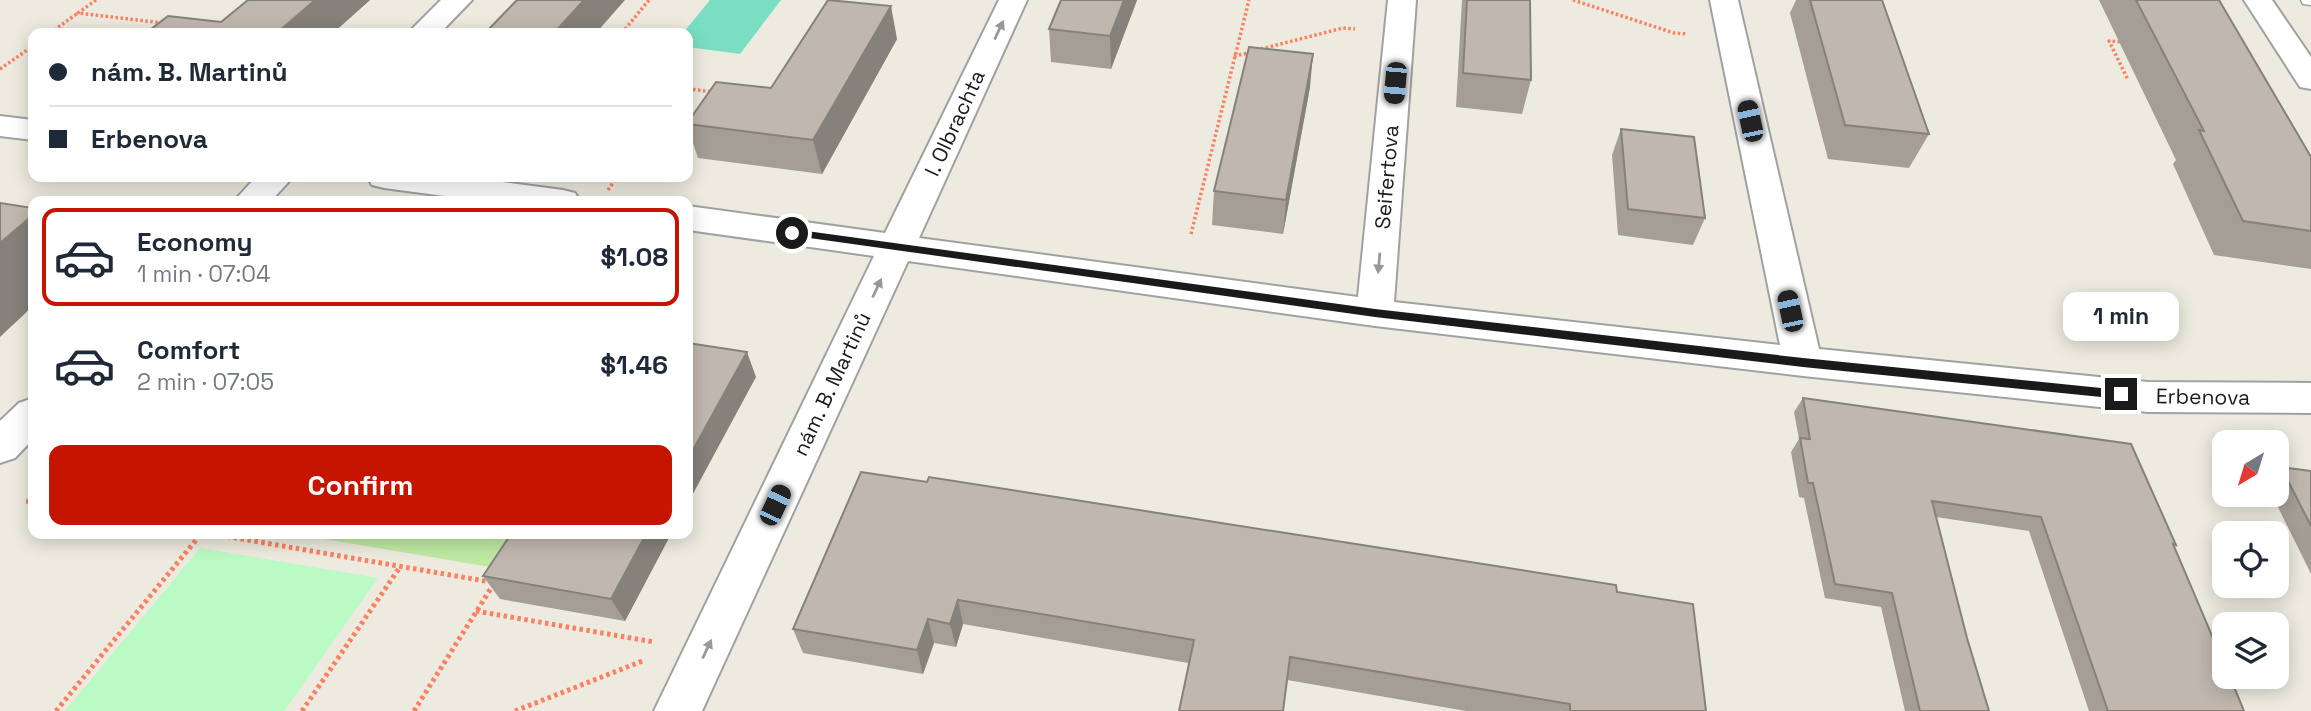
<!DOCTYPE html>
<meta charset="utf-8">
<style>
body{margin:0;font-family:"Space Grotesk",sans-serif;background:#f2f2f3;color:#1f2937;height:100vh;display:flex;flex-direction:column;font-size:26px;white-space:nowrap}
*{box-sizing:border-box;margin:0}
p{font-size:23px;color:#747a83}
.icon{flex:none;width:38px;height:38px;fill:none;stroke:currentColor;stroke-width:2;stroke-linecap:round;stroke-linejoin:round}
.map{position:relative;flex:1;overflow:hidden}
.sheet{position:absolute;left:28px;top:196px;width:665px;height:343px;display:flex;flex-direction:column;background:#fff;border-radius:14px;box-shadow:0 4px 18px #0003}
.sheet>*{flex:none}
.guide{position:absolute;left:28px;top:28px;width:665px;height:154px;border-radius:14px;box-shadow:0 4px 18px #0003;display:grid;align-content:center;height:154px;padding:0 21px;background:#fff}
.needle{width:46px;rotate:218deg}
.controls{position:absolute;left:2212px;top:430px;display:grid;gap:14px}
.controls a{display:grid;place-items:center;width:77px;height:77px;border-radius:14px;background:#fff;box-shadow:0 4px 18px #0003;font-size:35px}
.end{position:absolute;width:32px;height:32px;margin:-16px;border:9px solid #1a1a1a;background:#fff;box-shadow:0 0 0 4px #fff}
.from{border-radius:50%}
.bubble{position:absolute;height:49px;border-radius:14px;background:#fff;box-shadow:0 4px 18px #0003;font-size:23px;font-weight:700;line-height:49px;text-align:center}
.car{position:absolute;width:21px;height:42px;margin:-21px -10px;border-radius:9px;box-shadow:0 0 5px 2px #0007;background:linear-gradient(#222 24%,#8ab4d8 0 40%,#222 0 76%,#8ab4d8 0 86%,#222 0)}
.guide b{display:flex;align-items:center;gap:24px;height:66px;font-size:26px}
.guide b+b{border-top:2px solid #e0e1e3}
.guide i{width:18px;height:18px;background:#1f2937}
ul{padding:12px 0 0;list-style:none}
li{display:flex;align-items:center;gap:21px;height:98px;margin:0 14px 10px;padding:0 7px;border:4px solid transparent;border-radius:14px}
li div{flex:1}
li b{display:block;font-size:26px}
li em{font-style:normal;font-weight:700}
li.selected{border-color:#c51400}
li>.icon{width:63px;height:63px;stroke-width:1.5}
.cta{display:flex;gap:14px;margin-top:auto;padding:14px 21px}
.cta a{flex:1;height:80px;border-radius:14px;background:#c51400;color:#fff;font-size:28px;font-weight:700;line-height:80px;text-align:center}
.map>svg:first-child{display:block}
.grass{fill:#bee9a3}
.park{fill:#b9fac5}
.pitch{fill:#7adfc2}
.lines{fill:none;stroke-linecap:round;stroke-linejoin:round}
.lane-casing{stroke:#a1a1a1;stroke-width:3}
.street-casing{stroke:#a1a1a1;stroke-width:4}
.path-far1{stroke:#fc8061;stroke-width:3.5;stroke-dasharray:2.5 2.5;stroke-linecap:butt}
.path{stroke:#fc8061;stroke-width:5;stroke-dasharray:3.5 3.5;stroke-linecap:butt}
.lane{fill:#fff;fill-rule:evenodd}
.street{fill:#fff;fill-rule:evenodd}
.wall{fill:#a59e96}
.shaded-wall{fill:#86817a}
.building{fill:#c0b8af;stroke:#86817a;stroke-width:2}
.oneway{fill:#989898}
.route{fill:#1a1a1a}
.labels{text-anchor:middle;stroke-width:5;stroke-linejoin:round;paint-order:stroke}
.street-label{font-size:21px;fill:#1a1a1a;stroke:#fff}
</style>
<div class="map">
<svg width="2311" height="711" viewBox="0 0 2311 711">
<rect width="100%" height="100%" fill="#edeadf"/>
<polygon class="grass" points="295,534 511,534 490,567"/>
<polygon class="park" points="200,548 378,578 284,711 65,711"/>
<polygon class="pitch" points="710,0 781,0 740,54 688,47 688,33 683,33"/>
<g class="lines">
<g class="lane-casing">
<polygon id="lane" points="2301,0 2311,0 2311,5 2303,4"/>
</g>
<g class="street-casing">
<g id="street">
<polygon points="441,0 472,0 440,33 408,33"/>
<polygon points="999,0 1027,0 919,238 1358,297 1388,0 1416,0 1394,302 1780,345 1710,0 1738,0 1819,349 2148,382 2311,383 2311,413 2148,412 1803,376 1375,326 908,261 702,711 654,711 874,256 688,230 688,206 885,233"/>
<polygon points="2244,0 2272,0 2311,57 2311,89 2300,87"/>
<polygon points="0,116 33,120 33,140 0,136"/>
<polygon points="256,177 293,177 271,201 234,201"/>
<polygon points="367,177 465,177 563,190 575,193 580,201 482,201 384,188 372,185"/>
<polygon points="33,398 33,439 15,458 0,463 0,421 19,403"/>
</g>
</g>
<g class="path-far1">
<polyline points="96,0 78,13 163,23"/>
<polyline points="1573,0 1674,33 1687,34"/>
<polyline points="50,33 78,13"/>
<polyline points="622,33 649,0"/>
<polyline points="2125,42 2109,41 2128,80"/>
<polyline points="1261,49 1343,28 1355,29"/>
<polyline points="1234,56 1253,52"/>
<polyline points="0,69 33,46"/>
<polyline points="688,89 715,92"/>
<polyline points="608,190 617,177"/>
<polyline points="1191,234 1249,0"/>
</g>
<g class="path">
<polyline points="26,501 33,502"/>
<polyline points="213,534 491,582"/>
<polyline points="476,611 654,642"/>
<polyline points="56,711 201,534"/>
<polyline points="302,711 400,567"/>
<polyline points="414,711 493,585"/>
<polyline points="515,711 645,660"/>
</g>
<use href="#lane" class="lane"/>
<use href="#street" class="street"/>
</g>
<g class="wall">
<polygon points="248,0 370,0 333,33 146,33 221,22"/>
<polygon points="1061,0 1137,0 1111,69 1051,62 1049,29"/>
<polygon points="1462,0 1530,0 1531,80 1522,114 1456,107"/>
<polygon points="1796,0 1882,0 1929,134 1909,168 1828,159 1790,13"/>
<polygon points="2099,0 2219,0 2311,157 2311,269 2214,255 2173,164 2176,160"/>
<polygon points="897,39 822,174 698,158 688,128 688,122"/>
<polygon points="1310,87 1283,234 1212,225 1214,191"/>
<polygon points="1621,129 1705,218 1693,245 1618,235 1612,155"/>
<polygon points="1803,398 2176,545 2174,546 2244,711 2089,711 2029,531 1936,517 1967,638 1989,711 1905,711 1881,607 1825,598 1804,498 1799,497 1791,452 1799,439 1794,412"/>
<polygon points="2281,467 2311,471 2311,574 2272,495 2277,495 2277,471"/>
<polygon points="861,472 1617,592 1706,711 1466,711 963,624 956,647 934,643 923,674 803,653 793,629"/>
<polygon points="511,534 671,534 625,621 500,599 483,576"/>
</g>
<g class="shaded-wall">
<polygon points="315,0 370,0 333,33 279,33 278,32"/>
<polygon points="584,0 625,0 596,33 554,33"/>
<polygon points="1124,0 1137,0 1111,69 1110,36"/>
<polygon points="891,6 897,39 822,174 813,140"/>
<polygon points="1313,54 1310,87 1283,234 1286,200"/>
<polygon points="33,215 33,283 28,288 33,294 33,306 0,337 0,243"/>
<polygon points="747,352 756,377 688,503 688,459"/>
<polygon points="646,534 671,534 625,621 611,599"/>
<polygon points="958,600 963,624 956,647 950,624"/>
<polygon points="928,619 934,643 923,674 917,650"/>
</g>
<g class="building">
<polygon points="248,0 315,0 278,32 258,29 254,33 146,33 168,16 221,22"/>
<polygon points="517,0 584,0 554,33 485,33"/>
<polygon points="828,0 891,6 813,140 688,124 688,122 716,82 771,88"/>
<polygon points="1061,0 1124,0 1110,36 1049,29"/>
<polygon points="1467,0 1530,0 1531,80 1463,73"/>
<polygon points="1810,0 1882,0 1929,134 1845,125"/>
<polygon points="2136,0 2219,0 2311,157 2311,231 2243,221 2199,130 2204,131"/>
<polygon points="1249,47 1313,54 1286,200 1214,191"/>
<polygon points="1621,129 1694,137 1705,218 1628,209"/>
<polygon points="0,203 33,208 33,215 0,243"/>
<polygon points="688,343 747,352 688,459"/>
<polygon points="1803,398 2131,444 2176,545 2173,544 2224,664 2224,677 2230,677 2244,711 2108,711 2041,517 1932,501 1967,638 1989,711 1920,711 1892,593 1835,584 1813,483 1808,483 1800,438 1810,439"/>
<polygon points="2281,467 2311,471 2311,526"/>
<polygon points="861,472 927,482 929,477 1616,585 1617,592 1693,604 1706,711 1570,711 1570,704 1290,657 1283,711 1179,711 1194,640 958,600 950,624 928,619 917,650 793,629"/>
<polygon points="511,534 646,534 611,599 483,576"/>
</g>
<defs><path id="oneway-solid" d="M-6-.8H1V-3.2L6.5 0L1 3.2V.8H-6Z" transform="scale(1.75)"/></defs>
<g class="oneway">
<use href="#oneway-solid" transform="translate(999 30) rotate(-65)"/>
<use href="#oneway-solid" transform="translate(1379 263) rotate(95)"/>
<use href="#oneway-solid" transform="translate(877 288) rotate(-65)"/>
<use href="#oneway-solid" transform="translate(707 649) rotate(-65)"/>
</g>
<polygon class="route" points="792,229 1375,309 1803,358 2121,390 2127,394 2121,399 1803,367 1375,317 788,235 787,233"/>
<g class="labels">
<g class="street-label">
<text transform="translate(955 123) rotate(-65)" y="7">I. Olbrachta</text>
<text transform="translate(1387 177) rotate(-85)" y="7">Seifertova</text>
<text transform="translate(832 384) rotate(-65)" y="7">nám. B. Martinů</text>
<text transform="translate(2203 397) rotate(1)" y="7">Erbenova</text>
</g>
</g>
</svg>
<div class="controls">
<a><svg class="needle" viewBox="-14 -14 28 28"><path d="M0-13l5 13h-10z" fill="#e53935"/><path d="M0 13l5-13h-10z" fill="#747a83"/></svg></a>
<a><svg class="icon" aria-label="locate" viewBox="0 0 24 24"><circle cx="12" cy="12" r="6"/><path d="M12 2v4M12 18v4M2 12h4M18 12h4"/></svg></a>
<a><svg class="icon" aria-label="layers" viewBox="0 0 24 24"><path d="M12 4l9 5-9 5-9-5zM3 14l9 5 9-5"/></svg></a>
</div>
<i class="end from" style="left:792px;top:233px"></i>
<i class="end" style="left:2121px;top:394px"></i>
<div class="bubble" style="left:2063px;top:292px;width:116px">1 min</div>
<i class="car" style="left:1395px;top:83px;rotate:185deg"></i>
<i class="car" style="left:1750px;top:121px;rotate:348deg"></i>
<i class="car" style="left:1790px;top:311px;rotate:348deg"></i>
<i class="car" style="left:775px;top:505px;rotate:25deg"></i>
<div class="guide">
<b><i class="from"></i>nám. B. Martinů</b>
<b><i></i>Erbenova</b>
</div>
<section class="sheet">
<ul>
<li class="selected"><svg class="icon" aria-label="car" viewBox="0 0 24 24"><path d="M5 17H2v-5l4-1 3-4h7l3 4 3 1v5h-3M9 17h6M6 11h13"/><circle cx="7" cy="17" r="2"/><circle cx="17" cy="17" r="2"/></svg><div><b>Economy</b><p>1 min · 07:04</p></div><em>$1.08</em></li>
<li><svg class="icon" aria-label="car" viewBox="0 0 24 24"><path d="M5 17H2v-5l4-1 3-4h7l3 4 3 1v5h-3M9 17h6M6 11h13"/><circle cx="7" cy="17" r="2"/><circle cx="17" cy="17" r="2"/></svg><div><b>Comfort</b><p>2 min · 07:05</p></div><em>$1.46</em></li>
</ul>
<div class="cta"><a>Confirm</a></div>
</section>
</div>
